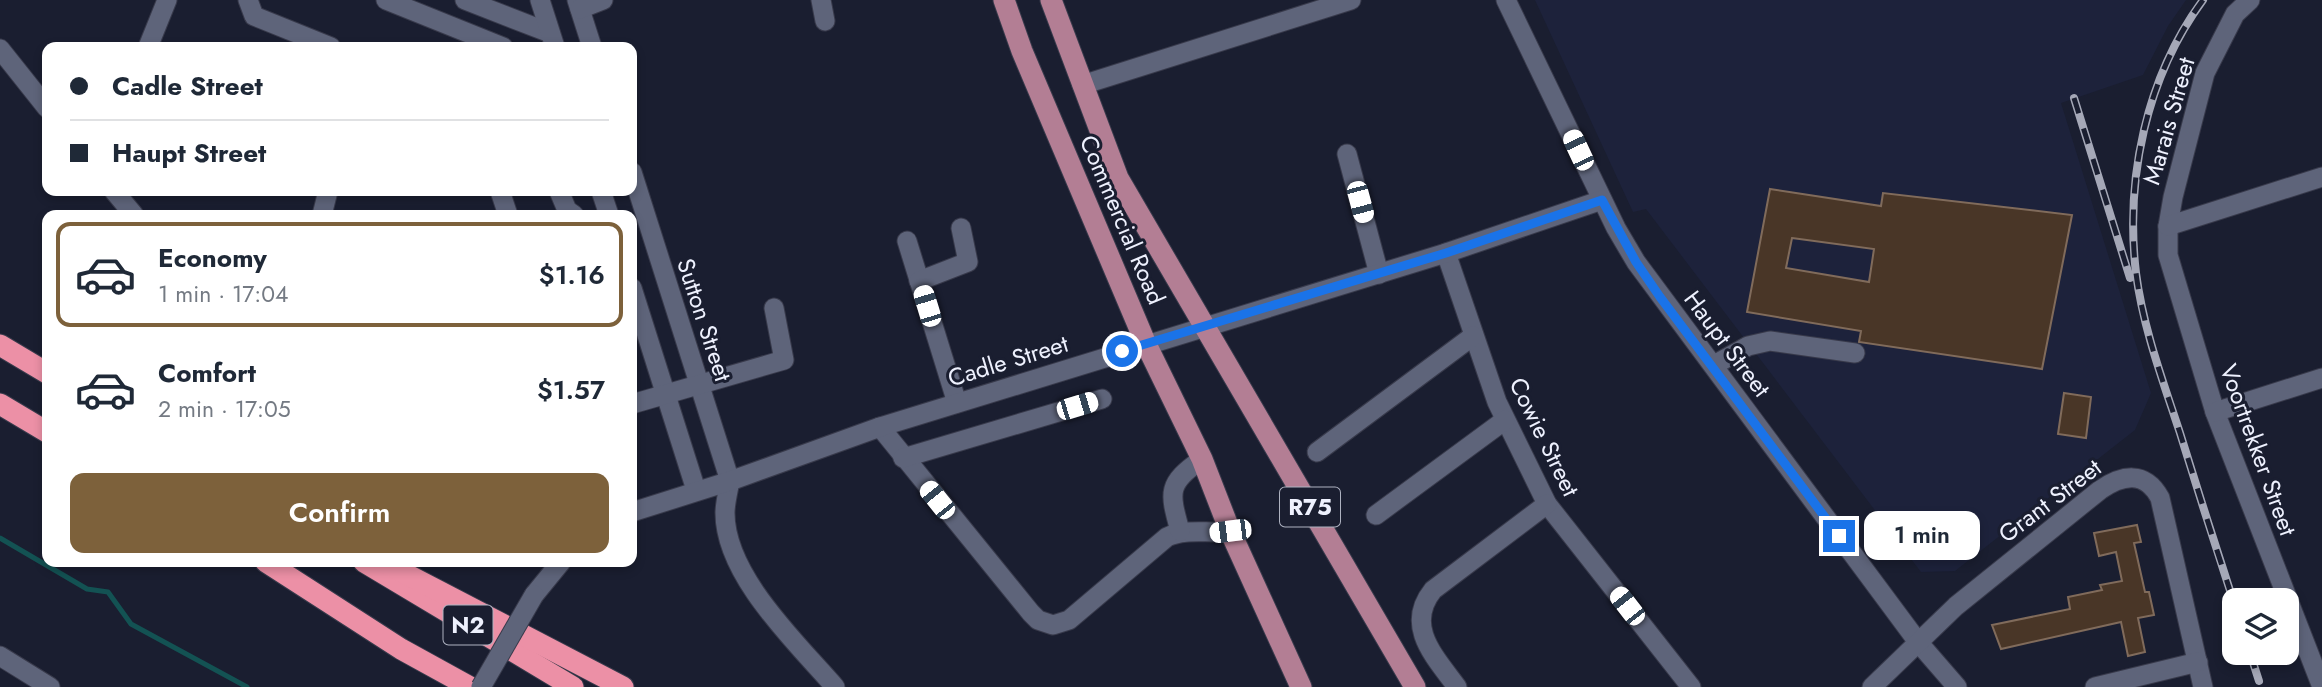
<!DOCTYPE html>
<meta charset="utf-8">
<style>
body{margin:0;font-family:Jost,sans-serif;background:#f2f2f3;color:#1f2937;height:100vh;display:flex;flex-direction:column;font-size:26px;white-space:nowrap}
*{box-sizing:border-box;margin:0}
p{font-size:23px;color:#747a83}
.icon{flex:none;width:38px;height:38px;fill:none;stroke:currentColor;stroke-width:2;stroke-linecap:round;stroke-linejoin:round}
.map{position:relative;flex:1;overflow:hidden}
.details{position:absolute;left:42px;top:210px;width:595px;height:357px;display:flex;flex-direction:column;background:#fff;border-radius:14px;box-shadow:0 4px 10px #0003}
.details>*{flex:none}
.hud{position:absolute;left:42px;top:42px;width:595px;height:154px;border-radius:14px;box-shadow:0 4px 10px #0003;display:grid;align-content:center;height:154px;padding:0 28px;background:#fff}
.buttons{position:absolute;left:2222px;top:588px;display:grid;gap:14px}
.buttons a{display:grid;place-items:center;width:77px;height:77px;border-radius:14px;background:#fff;box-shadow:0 4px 10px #0003;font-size:35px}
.end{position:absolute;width:32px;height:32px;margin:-16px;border:9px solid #1a73e8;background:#fff;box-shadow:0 0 0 4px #fff}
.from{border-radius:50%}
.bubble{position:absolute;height:49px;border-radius:14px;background:#fff;box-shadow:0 4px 10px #0003;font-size:23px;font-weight:600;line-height:49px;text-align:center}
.car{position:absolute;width:21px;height:42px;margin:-21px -10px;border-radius:9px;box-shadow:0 0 5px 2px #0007;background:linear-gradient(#fff 24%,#345 0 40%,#fff 0 76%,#345 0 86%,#fff 0)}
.hud b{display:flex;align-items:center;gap:24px;height:66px;font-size:26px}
.hud b+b{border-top:2px solid #e0e1e3}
.hud i{width:18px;height:18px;background:#1f2937}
ul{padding:12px 0 0;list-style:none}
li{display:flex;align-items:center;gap:21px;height:105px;margin:0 14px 10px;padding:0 14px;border:4px solid transparent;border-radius:14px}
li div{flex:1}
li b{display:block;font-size:26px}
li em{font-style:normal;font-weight:600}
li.selected{border-color:#7d613b}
li>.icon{width:63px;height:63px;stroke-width:1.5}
.cta{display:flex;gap:14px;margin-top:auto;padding:14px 28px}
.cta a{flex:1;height:80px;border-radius:14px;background:#7d613b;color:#fff;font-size:28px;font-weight:600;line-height:80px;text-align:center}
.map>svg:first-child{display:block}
.built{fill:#1d223b}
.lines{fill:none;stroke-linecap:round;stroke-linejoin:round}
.stream{stroke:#135253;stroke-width:5}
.building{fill:#493627;stroke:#806b5b;stroke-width:2;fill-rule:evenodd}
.minor-casing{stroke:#383a4b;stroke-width:21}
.major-casing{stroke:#383a4b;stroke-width:23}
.highway-casing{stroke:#383a4b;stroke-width:23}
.path{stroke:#6c7080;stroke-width:2.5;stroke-dasharray:5 5;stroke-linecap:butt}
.minor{stroke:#5e647a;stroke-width:19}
.major{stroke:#b37e94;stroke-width:21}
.highway{stroke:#ec90a6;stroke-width:21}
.rail-casing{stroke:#a5a8b7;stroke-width:8}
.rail{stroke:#1a1e30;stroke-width:5;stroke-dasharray:16;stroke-linecap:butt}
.minor-bridge-casing{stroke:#383a4b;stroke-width:21;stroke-linecap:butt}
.minor-bridge{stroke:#5e647a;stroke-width:19}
.route{stroke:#1a73e8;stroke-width:9}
.labels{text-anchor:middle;stroke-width:6;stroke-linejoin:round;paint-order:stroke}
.shield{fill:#1a1e30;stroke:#aeb2c0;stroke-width:2}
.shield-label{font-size:23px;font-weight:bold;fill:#eef1fe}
.street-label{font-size:24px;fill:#eef1fe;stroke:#1a1e30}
</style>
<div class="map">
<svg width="2322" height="687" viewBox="0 0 2322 687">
<rect width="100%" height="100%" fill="#1a1e30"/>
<polygon class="built" points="1535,0 2186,0 2168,26 2143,75 2061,103 2151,393 2135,430 1955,571 1921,572 1911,559 1929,545 1930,540 1916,523 1896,538 1646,209 1633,212"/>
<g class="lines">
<polyline class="stream" points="0,538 87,589 108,592 131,624 247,687"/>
</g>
<g class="building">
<path d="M1770,189L1881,206L1883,193L2072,215L2042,369L1859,342L1861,331L1747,312ZM1792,238L1874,249L1869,282L1786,268Z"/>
<polygon points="2064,393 2091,397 2086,438 2058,434"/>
<polygon points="2137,525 2141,542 2134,543 2145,592 2149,592 2154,615 2138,618 2145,652 2128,656 2121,622 2001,649 1992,625 2070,609 2068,597 2102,590 2100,585 2122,581 2116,552 2099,556 2094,533"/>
<polygon points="1913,530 1924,543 1913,551 1903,538"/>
</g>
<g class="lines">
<g class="minor-casing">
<g id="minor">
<polyline points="248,0 254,16 331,47"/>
<polyline points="386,0 503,47"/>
<polyline points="465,0 550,33"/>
<polyline points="540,0 555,47"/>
<polyline points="577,0 592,47"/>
<polyline points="821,0 825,21"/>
<polyline points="1506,0 1616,228 1636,262 1918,642 1957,687"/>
<polyline points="2250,0 2235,14 2205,73 2173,197 2168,226 2168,255 2215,412 2322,687"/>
<polyline points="580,9 603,0"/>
<polyline points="148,47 167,0"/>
<polyline points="0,49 47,108"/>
<polyline points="1082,85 1351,0"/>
<polyline points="1347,154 1379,274"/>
<path d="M632,172L730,481C728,492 725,503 725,513C725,576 797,643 835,687"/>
<polyline points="114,191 134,215"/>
<polyline points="500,191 508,215"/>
<polyline points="559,191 567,210 574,215"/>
<polyline points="601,191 609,215"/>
<polyline points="322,215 328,191"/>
<polyline points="2168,226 2322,177"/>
<polyline points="907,241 957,403"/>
<polyline points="1446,253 1497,402 1547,504 1691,687"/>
<polyline points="919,281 968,262 961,228"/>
<polyline points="632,288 696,490"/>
<polyline points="1714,365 1748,346 1770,341 1855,353"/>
<polyline points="632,404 784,360 774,308"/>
<polyline points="2215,412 2322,378"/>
<path d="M880,427L1031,613L1038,620L1053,625L1069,620L1167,537C1186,528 1209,534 1230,531"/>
<polyline points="1317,452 1473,336"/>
<polyline points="903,458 1102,399"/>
<polyline points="632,512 730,481 880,427 1446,253 1602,200"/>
<polyline points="1376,515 1505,420"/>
<path d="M1180,531C1169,491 1167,484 1202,459"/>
<polyline points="534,595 561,562"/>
<polyline points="0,656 50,687"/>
<path d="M1457,687C1435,657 1404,626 1433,590L1547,504"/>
<path d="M1872,687L1956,606L2100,490C2122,475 2145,470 2160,498L2203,687"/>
<polyline points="2095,687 2198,662"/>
</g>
</g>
<g class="major-casing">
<g id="major">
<polyline points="1004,0 1022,51 1146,344 1202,459 1230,531 1301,687"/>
<polyline points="1051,0 1118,178 1415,687"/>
</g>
</g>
<g class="highway-casing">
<g id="highway">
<polyline points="0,345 47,373"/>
<polyline points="0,404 47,432"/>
<polyline points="266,562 401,649 470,687"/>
<polyline points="364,562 573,687"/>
<polyline points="383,562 623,687"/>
</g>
</g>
<polyline class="path" points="1151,305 1167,296"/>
<use href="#minor" class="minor"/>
<use href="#major" class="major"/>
<use href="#highway" class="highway"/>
<g class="rail-casing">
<g id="rail">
<path d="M2203,0C2146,77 2125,179 2136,273C2143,328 2163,381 2180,433C2198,491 2216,548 2235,606"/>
<polyline points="2074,98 2130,278"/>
<polyline points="2250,653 2259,681"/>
</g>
</g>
<use href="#rail" class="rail"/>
<g class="minor-bridge-casing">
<polyline id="minor-bridge" points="481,687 534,595"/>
</g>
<use href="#minor-bridge" class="minor-bridge"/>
</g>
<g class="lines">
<polyline class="route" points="1122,351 1446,253 1602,200 1636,262 1660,297 1839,536"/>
</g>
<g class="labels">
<g class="shield">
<rect x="1280" y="487.5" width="60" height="39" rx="5"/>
<rect x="443.5" y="605.5" width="49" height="39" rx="5"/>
</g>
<g class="shield-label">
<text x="1310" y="515">R75</text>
<text x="468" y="633">N2</text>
</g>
<g class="street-label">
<text transform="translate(2169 121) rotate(-74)" y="8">Marais Street</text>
<text transform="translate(1122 220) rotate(67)" y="8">Commercial Road</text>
<text transform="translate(704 320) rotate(72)" y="8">Sutton Street</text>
<text transform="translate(1727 344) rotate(53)" y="8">Haupt Street</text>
<text transform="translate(1008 361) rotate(-17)" y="8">Cadle Street</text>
<text transform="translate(1544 437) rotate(64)" y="8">Cowie Street</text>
<text transform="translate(2258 450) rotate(70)" y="8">Voortrekker Street</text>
<text transform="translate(2050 501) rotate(-37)" y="8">Grant Street</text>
</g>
</g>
</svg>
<div class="buttons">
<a><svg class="icon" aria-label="layers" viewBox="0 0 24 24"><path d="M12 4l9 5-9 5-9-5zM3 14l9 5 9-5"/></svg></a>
</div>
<i class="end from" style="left:1122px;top:351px"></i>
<i class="end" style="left:1839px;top:536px"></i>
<div class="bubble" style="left:1864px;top:511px;width:116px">1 min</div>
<i class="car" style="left:1578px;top:150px;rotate:335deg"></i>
<i class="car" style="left:1360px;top:202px;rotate:165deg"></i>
<i class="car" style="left:927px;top:306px;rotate:343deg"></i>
<i class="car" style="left:1077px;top:406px;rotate:73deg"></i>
<i class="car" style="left:937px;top:500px;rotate:321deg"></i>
<i class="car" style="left:1230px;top:531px;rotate:263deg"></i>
<i class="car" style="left:1627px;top:606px;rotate:322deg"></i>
<div class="hud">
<b><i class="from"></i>Cadle Street</b>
<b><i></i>Haupt Street</b>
</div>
<section class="details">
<ul>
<li class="selected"><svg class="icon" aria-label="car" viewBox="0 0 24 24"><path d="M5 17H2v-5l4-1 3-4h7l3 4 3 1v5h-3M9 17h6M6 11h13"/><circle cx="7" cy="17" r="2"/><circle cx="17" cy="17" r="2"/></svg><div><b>Economy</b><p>1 min · 17:04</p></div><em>$1.16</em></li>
<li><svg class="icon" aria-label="car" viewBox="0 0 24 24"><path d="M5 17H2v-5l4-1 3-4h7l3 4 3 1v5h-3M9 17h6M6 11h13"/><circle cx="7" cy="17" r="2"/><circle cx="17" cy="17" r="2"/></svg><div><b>Comfort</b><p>2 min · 17:05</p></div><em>$1.57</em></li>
</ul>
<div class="cta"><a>Confirm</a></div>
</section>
</div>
